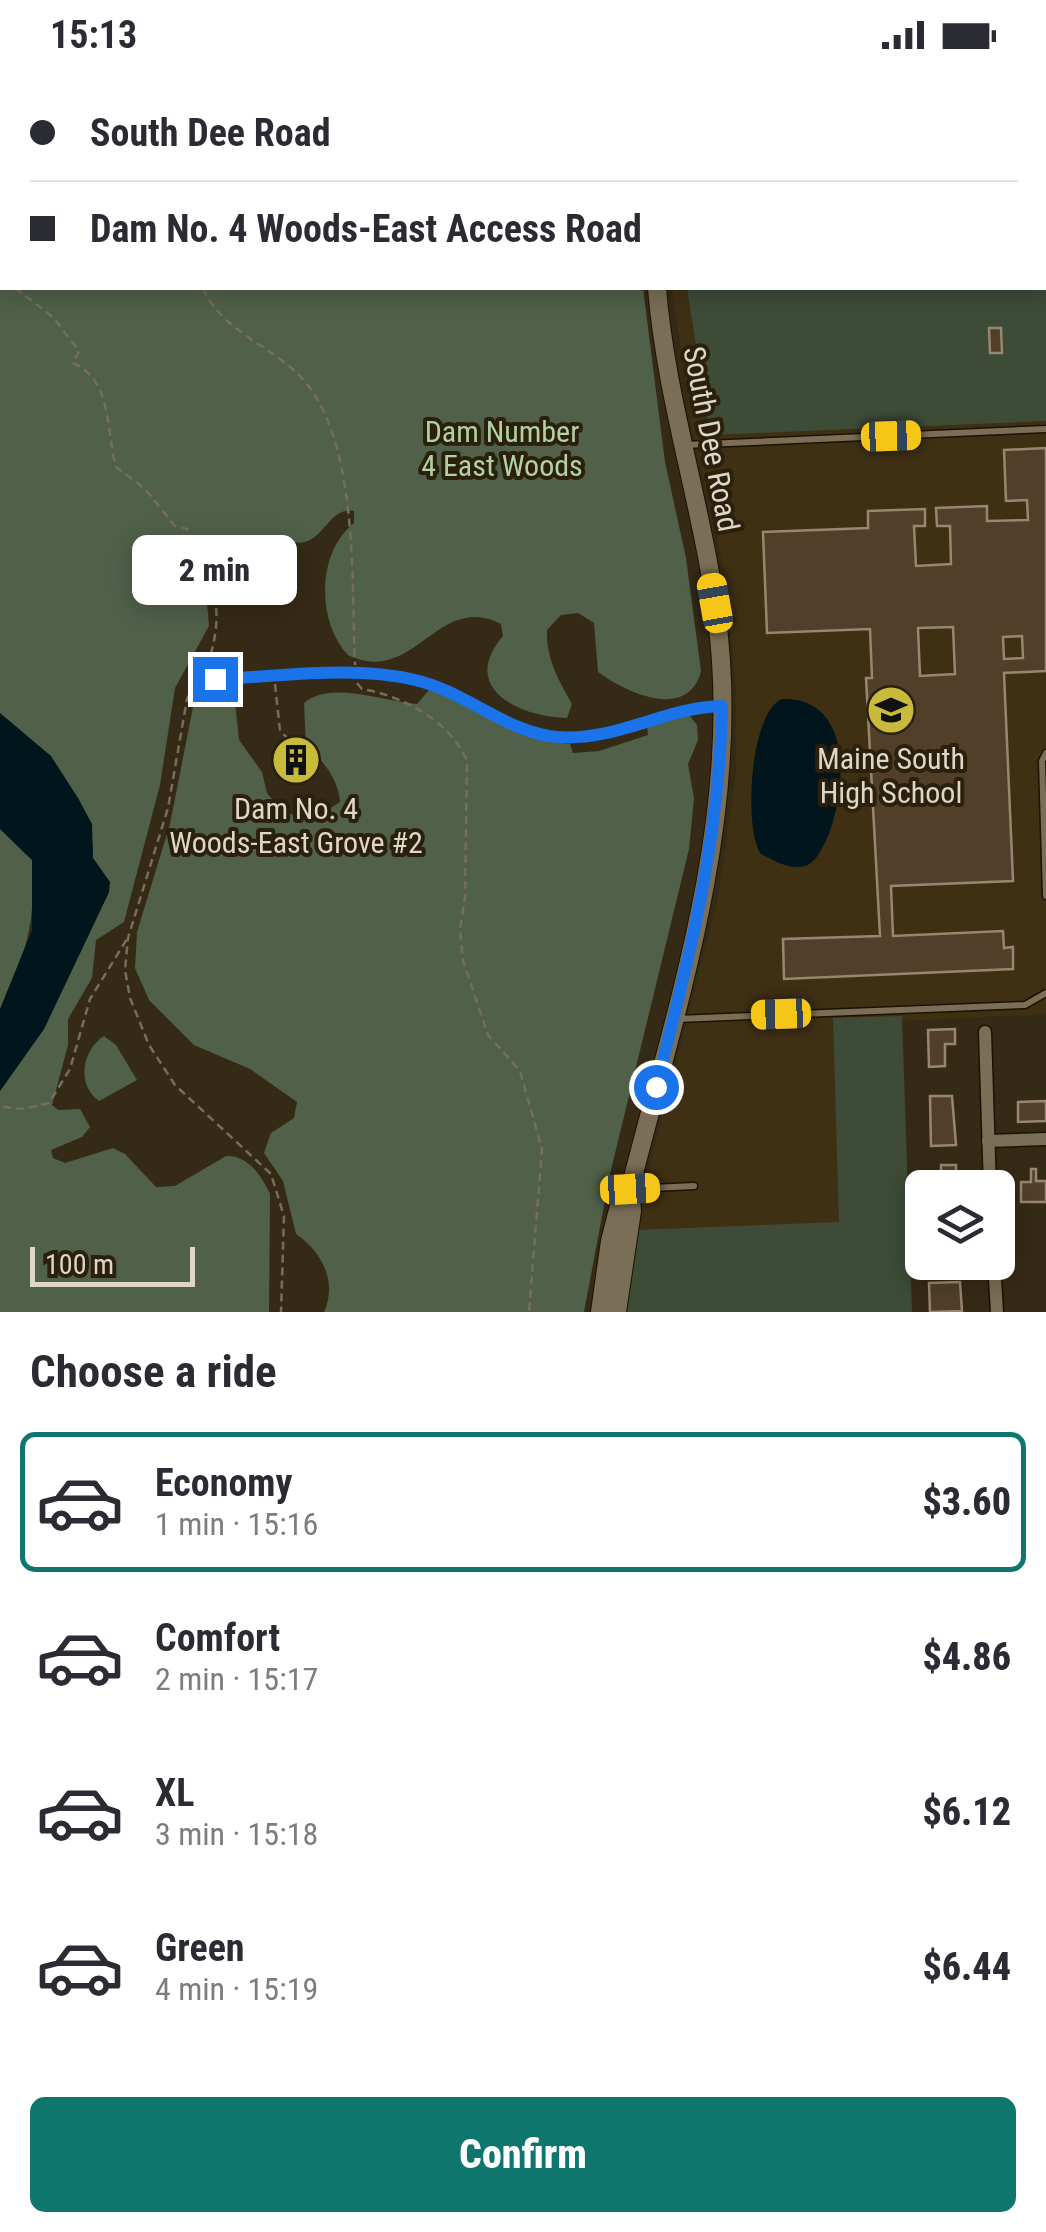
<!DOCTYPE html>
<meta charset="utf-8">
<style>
body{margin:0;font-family:"Roboto Condensed",sans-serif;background:#f7f7f7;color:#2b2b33;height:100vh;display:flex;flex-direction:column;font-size:38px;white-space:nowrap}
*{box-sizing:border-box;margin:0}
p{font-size:32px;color:#7c7c81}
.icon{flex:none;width:55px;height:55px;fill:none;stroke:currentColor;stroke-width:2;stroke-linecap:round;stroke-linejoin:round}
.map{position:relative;height:1242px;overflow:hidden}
.side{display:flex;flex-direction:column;background:#fff;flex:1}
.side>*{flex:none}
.banner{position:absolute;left:0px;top:0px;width:1048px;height:220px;box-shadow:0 5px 25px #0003;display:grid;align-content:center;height:220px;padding:0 30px;background:#fff}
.tools{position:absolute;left:905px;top:1100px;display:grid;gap:20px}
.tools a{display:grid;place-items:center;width:110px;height:110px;border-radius:15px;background:#fff;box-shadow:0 5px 25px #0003;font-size:50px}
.scale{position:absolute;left:30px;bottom:25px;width:165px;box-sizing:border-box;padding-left:10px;border:5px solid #ddd6c9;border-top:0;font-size:28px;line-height:35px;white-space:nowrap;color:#ddd6c9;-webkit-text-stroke:8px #2b200b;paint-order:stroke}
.end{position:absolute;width:45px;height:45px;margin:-22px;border:12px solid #1a73e8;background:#fff;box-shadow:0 0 0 5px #fff}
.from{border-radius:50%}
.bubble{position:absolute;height:70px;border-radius:15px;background:#fff;box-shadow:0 5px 25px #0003;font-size:32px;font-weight:800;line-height:70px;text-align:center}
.car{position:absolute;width:30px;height:60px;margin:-30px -15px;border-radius:12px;box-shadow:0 0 8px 2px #0007;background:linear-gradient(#f5c518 24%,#345 0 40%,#f5c518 0 76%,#345 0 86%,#f5c518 0)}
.banner b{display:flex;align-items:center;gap:35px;height:95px;font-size:38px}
.banner b+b{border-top:2px solid #e1e1e2}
.banner i{width:25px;height:25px;background:#2b2b33}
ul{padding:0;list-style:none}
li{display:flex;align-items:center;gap:30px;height:140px;margin:0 20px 15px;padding:0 10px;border:5px solid transparent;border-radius:15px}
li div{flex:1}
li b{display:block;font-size:38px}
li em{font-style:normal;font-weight:800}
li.current{border-color:#0f766e}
li>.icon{width:90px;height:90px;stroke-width:1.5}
h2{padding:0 30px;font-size:45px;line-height:120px}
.cta{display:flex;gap:20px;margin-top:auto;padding:20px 30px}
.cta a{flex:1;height:115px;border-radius:15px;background:#0f766e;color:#fff;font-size:40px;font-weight:800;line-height:115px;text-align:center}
.status{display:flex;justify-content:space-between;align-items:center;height:70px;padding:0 50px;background:#fff;direction:ltr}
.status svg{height:28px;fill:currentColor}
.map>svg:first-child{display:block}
.built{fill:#3f3014}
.green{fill:#3d4b37}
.forest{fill:#506049}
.water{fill:#00161c}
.building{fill:#513f2a;stroke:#988670;stroke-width:2.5;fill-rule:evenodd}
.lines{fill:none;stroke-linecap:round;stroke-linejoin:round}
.lane-casing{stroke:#1c1201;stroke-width:9}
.street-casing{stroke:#1c1201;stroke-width:15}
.secondary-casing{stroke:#1c1201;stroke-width:20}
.path{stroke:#766d5b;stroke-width:2.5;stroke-dasharray:8 5;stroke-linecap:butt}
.lane{stroke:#7b6e57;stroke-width:6}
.street{stroke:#7b6e57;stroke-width:12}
.secondary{stroke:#7b6e57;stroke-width:18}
.route{stroke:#1a73e8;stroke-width:12}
.labels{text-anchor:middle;stroke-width:8;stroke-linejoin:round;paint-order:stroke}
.park-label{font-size:30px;fill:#b1d1a4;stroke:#2b200b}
.street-label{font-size:30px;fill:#ddd6c9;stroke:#2b200b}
.poi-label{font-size:30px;fill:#ddd6c9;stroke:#2b200b}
</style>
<div class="status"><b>15:13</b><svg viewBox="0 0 49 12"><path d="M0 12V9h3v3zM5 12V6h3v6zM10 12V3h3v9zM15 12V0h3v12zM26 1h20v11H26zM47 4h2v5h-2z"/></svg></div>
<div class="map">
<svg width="1046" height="1242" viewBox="0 0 1046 1242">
<rect width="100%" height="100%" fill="#352a15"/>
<polygon class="built" points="667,0 1046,0 1046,944 902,951 912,1242 628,1199 635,1154 718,828 736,702 736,618 725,502 692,359 672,218 1045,218 1045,2"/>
<g class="green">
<polygon points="683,0 1046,0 1046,351 710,365 687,218 1045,218 1045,2"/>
<polygon points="902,946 912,1242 624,1242 634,1160 839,1152 833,948"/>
</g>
<g class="forest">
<path d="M0,0H631L2,2V218H643L665,392L686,488L701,601C688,652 625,622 598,602L594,553L578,543L561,545L547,560C546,588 558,609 572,634L567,648C520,647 458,619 503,566L501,554C437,521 415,617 348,585C316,551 317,482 354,453V441C333,437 326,462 310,470C298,476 292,470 280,470C255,470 226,473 202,479L192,496V507L207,533L209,556L175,618L160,715L124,852L96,870L92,908L68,949V975L52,1035L58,1040L80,1039L90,1057L82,1067L51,1080L53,1088L65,1093L113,1078L125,1084L156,1117L175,1116L226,1086C248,1085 262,1106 270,1124L269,1242H0V1021L44,959L109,822V812L93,788L91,754L78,728L0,643Z"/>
<path d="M215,615L221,624L234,623L239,670L262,702L267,723L280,739L297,747L318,746L340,732C339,710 323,690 306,676L304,633C331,610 385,632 417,634L429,620C480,635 514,668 570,674L573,683L599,681L648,665L647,656L689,645L697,655L698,670L688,694L694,728L689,779L610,1104L584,1242H324C338,1211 321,1181 296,1164L283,1111L264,1083L271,1063L294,1048L297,1032L250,999L194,975L149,930L135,898L137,862L170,754L193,637L197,625Z"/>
<path d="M0,759L32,790C36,851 27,884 0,939Z"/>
<path d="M104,966L116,975L137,1010L99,1031C76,1015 82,980 104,966Z"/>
</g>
<g class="water">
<path d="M782,629C877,626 835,791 805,796C789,800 775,791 761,784C743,758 750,642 782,629Z"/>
<polygon points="0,643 51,686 78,728 92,754 93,788 110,812 109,822 44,959 0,1021 0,939 32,860 32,790 0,759"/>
</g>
<g class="building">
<polygon points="989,258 1001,258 1002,283 990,283"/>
<path d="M1046,378V601L1004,603L1013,811L891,816L893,866L1003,861L1004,878L1013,877V899L784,909L783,869L880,866L866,608H872L870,559L767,563L763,462L868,458V441L925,439V456H914L916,496L951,494L950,456H937L936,438L987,436V451L1028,450L1027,430L1006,431L1004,380ZM953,557L955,604L920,606L918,558ZM1022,566L1023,588L1004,589L1003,567Z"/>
<polygon points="298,675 310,684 294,706 282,697"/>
<polygon points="955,959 955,974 945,974 945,996 929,997 928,960"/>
<polygon points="930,1026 952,1026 956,1075 931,1076"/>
<polygon points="1046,1031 1046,1051 1018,1052 1018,1032"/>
<polygon points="941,1095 956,1095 956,1112 950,1112 950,1118 924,1118 924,1103 941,1102"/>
<polygon points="1031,1099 1036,1099 1036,1111 1046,1111 1046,1132 1021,1132 1021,1112 1031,1112"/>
<rect x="932" y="1192" width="29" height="12"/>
<polygon points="960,1212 962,1241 930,1242 929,1213"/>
</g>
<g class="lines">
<g class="lane-casing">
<g id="lane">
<polyline points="684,375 1046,359"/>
<path d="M215,609C279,607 351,596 415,610C465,620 506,662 557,667C615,672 664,638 721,636"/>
<polyline points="1046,683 1042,691 1046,826"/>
<polyline points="677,949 1025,935 1046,923"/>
<polyline points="631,1119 694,1116"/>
</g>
</g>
<g class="street-casing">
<g id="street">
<polyline points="985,962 990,1118"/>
<polyline points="988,1071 1046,1069"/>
<polyline points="994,1192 997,1242"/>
</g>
</g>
<g class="secondary-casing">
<g id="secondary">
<polyline points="652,2 652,0"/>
<path d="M600,1242L610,1171L619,1136L630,1119C674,945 733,772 721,591C713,465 667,344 657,218"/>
<polyline points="617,1242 632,1141 630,1119"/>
</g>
</g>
<g class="path">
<polyline points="0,84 2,87"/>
<polyline points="0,197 2,201"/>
<path d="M15,218L53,247L79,281L73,293C113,310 106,363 116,397L145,419L175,456L187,459C219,518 226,546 203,608"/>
<path d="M203,218C221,260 268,274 299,305C360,366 351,515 355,595"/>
<polyline points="208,609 193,616 187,629 168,738 128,868 125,900 130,928 149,975 175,1015 271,1104 284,1146 281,1242"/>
<path d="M357,613L362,619C403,626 450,651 467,691L465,827L460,860L463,891L488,965L520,1001L542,1079L529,1242"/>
<polyline points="275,614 280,661 297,677"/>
<polyline points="3,1037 24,1039 49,1033 70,999 90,929 127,869"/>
</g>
<use href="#lane" class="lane"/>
<use href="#street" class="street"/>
<use href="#secondary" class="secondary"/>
</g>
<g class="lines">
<path class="route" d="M215,609C279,607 352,595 415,610C465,621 507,663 557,667C616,672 665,637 722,636C720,768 689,890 656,1017"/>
</g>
<defs>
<g id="school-disc" transform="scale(2.5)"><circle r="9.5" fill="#c8bb3b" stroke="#2b200b"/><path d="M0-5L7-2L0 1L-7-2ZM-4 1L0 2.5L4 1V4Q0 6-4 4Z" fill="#111"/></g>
<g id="building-disc" transform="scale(2.5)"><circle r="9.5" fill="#c8bb3b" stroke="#2b200b"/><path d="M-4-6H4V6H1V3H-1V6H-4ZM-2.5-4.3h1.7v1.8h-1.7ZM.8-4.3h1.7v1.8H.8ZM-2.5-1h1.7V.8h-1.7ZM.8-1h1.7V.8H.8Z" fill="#111"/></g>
</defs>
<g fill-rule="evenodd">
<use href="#school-disc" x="891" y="640"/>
<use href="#building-disc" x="296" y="690"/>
</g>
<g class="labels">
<g class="park-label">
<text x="502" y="372">Dam Number<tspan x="502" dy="34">4 East Woods</tspan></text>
</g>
<g class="street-label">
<text transform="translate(711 369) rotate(79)" y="10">South Dee Road</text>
</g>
<g class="poi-label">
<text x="891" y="699">Maine South<tspan x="891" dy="34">High School</tspan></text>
<text x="296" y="749">Dam No. 4<tspan x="296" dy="34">Woods-East Grove #2</tspan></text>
</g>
</g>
</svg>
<div class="tools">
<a><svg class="icon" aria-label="layers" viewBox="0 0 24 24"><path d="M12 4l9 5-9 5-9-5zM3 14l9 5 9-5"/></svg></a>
</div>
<div class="scale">100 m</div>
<i class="end from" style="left:656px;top:1017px"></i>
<i class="end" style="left:215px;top:609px"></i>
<div class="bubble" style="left:132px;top:465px;width:165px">2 min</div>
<i class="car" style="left:891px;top:366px;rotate:88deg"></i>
<i class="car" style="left:715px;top:533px;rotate:350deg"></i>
<i class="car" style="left:781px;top:944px;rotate:268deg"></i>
<i class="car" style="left:630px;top:1119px;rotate:87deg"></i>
<div class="banner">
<b><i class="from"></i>South Dee Road</b>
<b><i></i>Dam No. 4 Woods-East Access Road</b>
</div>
</div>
<section class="side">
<h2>Choose a ride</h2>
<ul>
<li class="current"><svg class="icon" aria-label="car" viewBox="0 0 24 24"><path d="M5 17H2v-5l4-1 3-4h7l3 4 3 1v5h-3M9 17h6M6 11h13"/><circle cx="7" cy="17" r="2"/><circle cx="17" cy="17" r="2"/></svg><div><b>Economy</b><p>1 min · 15:16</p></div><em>$3.60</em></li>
<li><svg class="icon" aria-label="car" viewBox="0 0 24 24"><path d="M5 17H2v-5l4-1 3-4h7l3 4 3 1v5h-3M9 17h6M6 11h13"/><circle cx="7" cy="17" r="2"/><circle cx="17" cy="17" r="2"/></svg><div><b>Comfort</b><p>2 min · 15:17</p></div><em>$4.86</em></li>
<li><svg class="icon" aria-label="car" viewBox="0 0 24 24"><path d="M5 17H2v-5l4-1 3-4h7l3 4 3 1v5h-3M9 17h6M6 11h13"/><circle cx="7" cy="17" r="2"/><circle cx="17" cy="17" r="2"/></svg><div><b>XL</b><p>3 min · 15:18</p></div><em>$6.12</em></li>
<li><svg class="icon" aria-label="car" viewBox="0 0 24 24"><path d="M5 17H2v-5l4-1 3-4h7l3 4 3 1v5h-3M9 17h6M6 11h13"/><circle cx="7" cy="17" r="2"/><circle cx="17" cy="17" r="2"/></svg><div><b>Green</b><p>4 min · 15:19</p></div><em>$6.44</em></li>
</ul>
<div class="cta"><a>Confirm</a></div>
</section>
